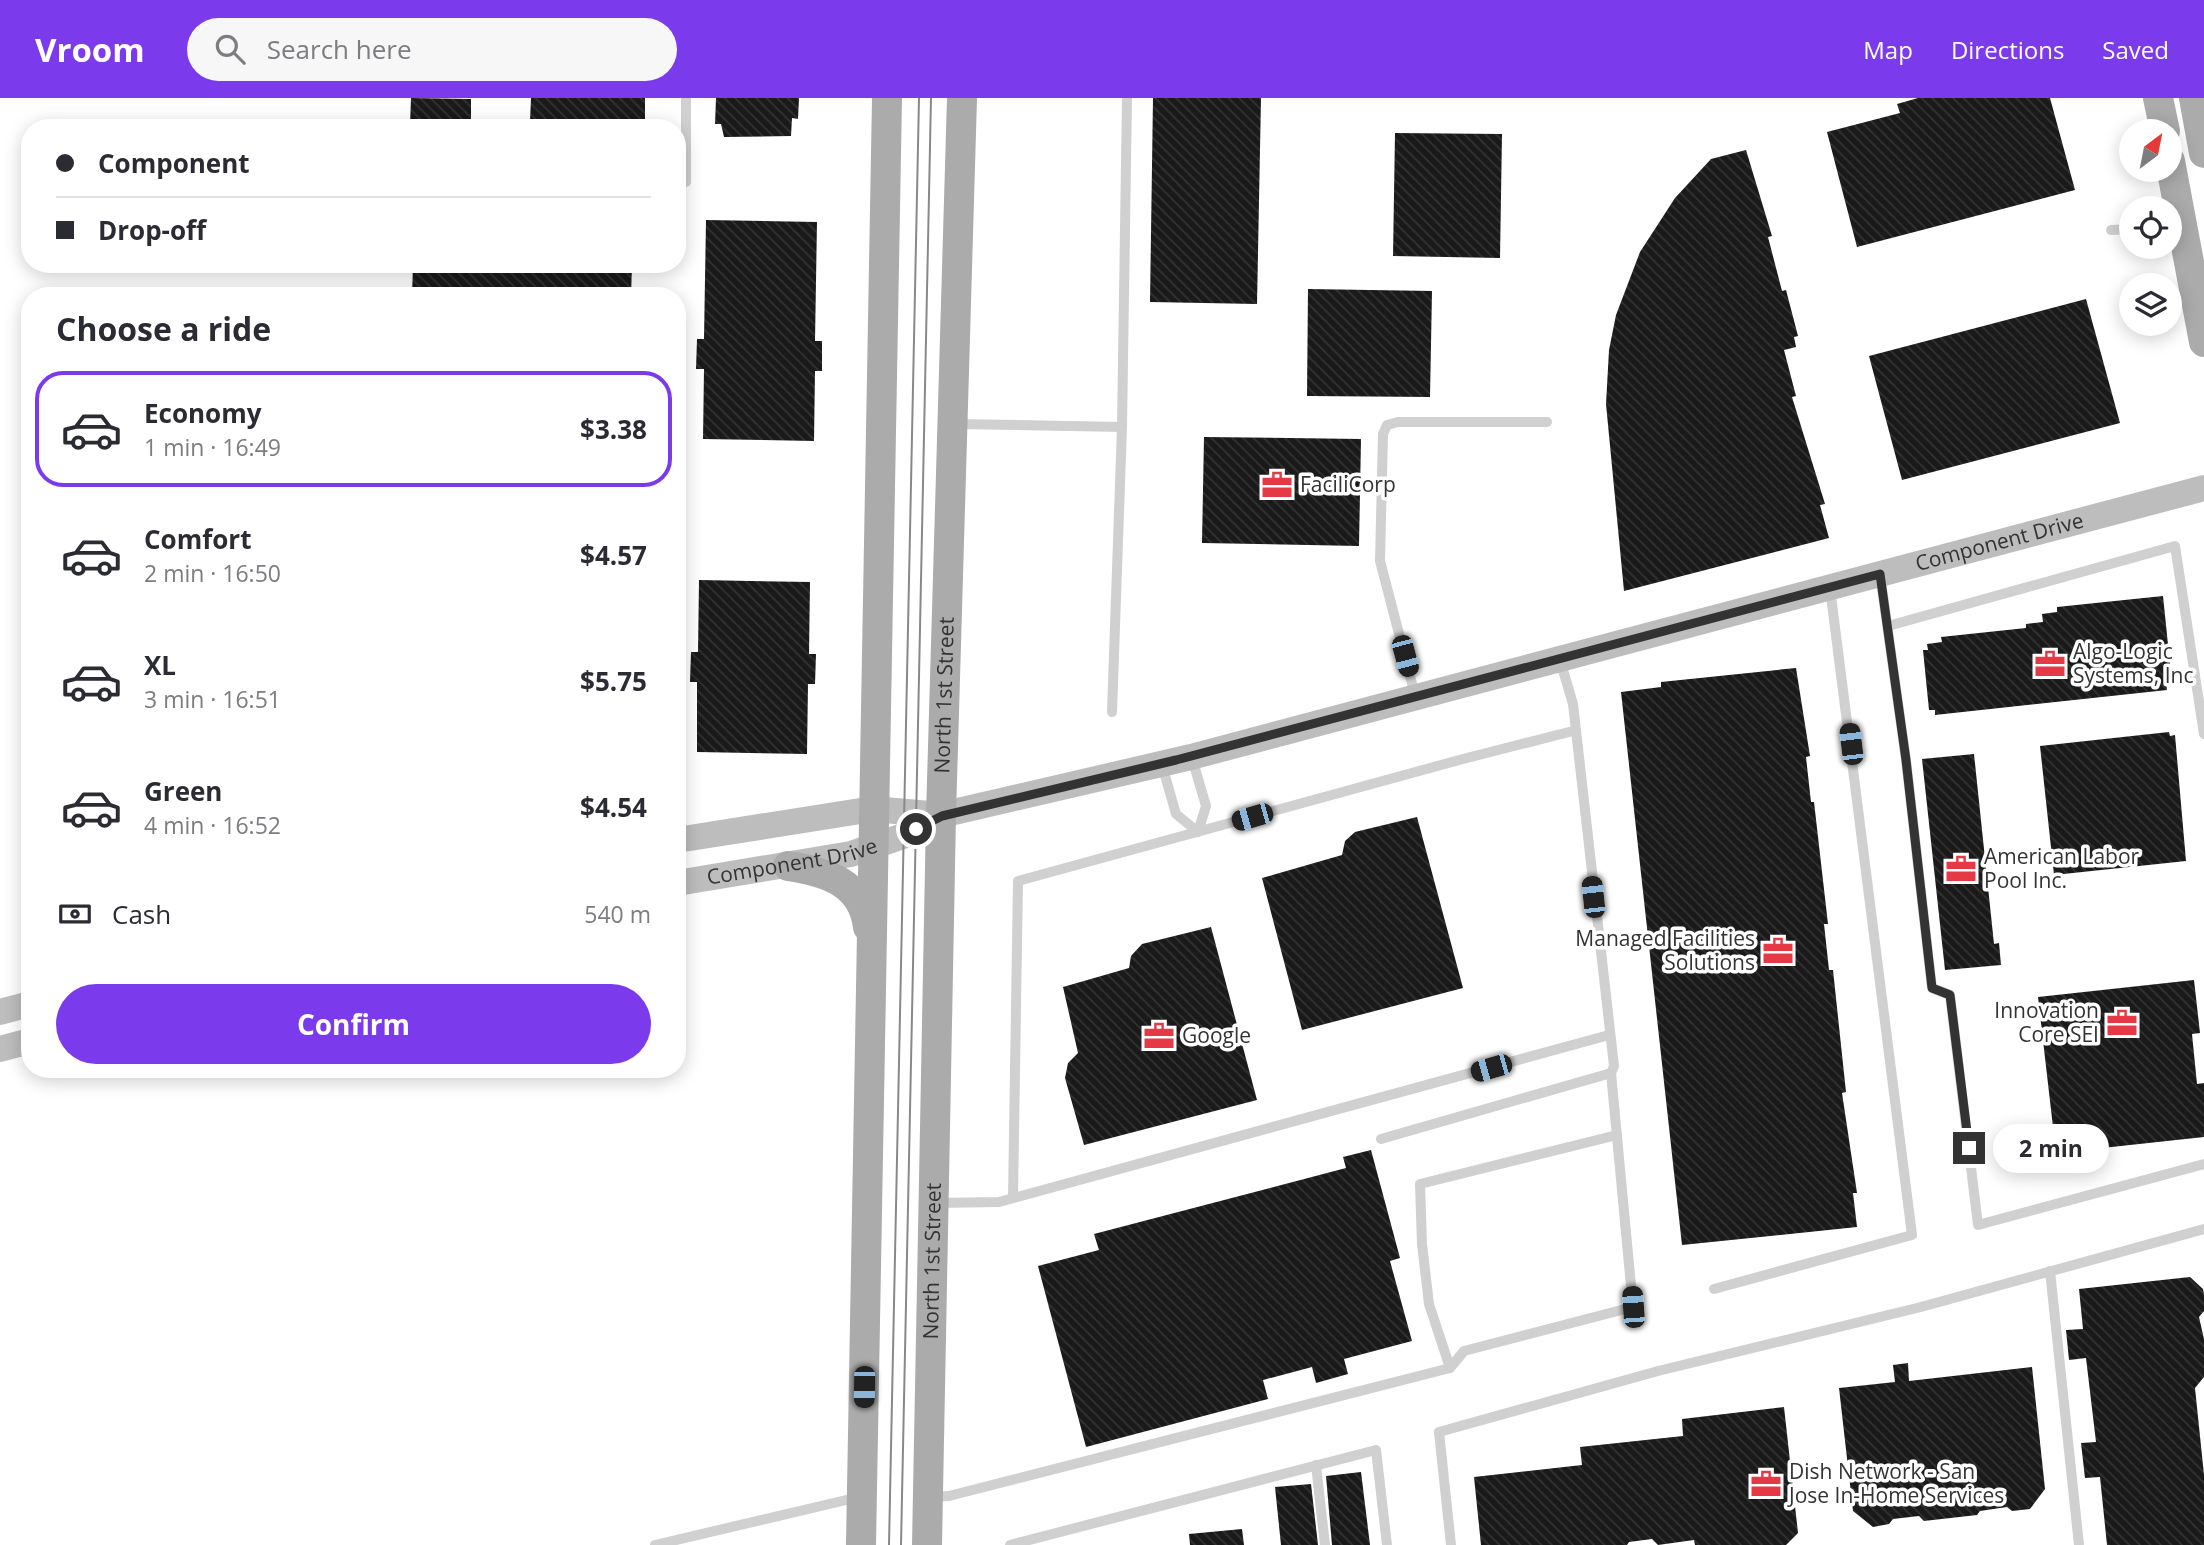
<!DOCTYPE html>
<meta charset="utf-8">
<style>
body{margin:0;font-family:"Open Sans",sans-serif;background:#f7f7f7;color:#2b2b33;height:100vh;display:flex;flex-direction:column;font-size:26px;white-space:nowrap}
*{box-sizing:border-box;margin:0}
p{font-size:23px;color:#7c7c81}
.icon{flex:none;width:38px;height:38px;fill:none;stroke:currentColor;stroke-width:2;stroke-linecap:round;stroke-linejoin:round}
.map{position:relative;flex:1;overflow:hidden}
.panel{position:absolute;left:21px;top:189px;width:665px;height:791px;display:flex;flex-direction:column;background:#fff;border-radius:28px;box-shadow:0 4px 18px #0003}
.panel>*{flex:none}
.banner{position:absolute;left:21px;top:21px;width:665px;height:154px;border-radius:28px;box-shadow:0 4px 18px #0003;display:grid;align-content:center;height:154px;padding:0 35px;background:#fff}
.needle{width:46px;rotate:32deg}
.fabs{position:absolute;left:2119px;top:21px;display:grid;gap:14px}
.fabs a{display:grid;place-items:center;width:63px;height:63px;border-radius:50%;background:#fff;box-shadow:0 4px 18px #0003;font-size:35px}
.end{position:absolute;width:32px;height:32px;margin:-16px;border:9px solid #333;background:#fff;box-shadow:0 0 0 4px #fff}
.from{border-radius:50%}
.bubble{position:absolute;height:49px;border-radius:24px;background:#fff;box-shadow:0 4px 18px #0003;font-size:23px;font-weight:700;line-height:49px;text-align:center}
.car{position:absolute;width:21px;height:42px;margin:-21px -10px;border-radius:9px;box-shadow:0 0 5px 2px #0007;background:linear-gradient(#222 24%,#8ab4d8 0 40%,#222 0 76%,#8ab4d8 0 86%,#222 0)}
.banner b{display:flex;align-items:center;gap:24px;height:66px;font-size:26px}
.banner b+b{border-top:2px solid #e1e1e2}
.banner i{width:18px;height:18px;background:#2b2b33}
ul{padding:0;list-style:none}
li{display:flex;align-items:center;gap:21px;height:116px;margin:0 14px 10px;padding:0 21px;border:4px solid transparent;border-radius:28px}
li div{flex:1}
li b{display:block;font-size:26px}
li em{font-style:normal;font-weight:700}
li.current{border-color:#7c3aed}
li>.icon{width:63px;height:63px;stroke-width:1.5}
h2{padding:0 35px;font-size:32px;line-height:84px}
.pay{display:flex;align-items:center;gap:18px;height:77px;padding:0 35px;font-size:26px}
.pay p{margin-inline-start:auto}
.primary-button{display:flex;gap:14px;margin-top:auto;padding:14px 35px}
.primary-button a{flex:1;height:80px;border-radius:42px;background:#7c3aed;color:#fff;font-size:28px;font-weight:700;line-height:80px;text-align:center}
header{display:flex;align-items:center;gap:42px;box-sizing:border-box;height:98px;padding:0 35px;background:#7c3aed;color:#fff}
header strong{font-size:33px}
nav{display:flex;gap:38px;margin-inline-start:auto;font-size:24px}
.search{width:490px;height:63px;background:#f7f7f7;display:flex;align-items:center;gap:18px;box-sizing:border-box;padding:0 24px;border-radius:38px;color:#7c7c81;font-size:26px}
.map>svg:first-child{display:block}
.building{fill:url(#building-back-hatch)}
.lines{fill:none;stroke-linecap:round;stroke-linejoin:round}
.lane{stroke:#d0d0d0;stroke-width:10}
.secondary{stroke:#bdbdbd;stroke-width:26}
.primary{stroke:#ababab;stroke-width:30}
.tram{stroke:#888;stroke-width:2}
.route{stroke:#333;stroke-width:9}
.labels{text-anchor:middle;stroke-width:7;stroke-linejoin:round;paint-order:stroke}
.poi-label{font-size:21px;fill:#333;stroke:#fff;text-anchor:start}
.street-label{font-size:21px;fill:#333;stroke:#fff}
</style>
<header>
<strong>Vroom</strong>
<div class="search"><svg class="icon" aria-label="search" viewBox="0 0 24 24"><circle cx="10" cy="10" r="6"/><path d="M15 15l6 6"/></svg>Search here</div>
<nav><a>Map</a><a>Directions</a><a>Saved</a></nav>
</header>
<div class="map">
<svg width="2204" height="1447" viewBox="0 0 2204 1447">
<defs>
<pattern id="building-back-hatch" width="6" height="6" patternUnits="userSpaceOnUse" patternTransform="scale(1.75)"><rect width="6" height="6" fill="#1a1a1a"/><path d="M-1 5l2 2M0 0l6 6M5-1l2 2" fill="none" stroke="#333"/></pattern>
</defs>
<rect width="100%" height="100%" fill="#fff"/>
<g class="building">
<polygon points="411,0 471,1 471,28 410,27"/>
<polygon points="531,0 645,0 645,26 637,26 637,30 546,30 539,27 539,23 530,23"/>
<polygon points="716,0 799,0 798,21 792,20 791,38 724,39 721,26 715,26"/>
<polygon points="1153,0 1261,0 1257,206 1150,204"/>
<polygon points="1918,0 2050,0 2075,92 1857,149 1827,34 1900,15 1897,6"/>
<polygon points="1395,35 1502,36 1500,160 1393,158"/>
<polygon points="1746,52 1772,138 1768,139 1782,193 1786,192 1798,238 1794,239 1796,249 1784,252 1796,298 1792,299 1825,406 1820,407 1829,440 1624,493 1606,306 1609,252 1616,217 1640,154 1675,100 1711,61"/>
<polygon points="706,122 817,124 815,243 822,243 822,273 815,273 814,343 703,341 704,271 696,271 697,241 704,241"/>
<polygon points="413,166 632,166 631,198 412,198"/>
<polygon points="1308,191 1432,193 1430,299 1307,298"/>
<polygon points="2086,201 2120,325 1902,382 1869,258"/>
<polygon points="1204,339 1361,341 1359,448 1202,445"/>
<polygon points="699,482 810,484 809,556 816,556 815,586 808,586 807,656 697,654 697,584 690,584 691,554 698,554"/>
<polygon points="2163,498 2170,566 2164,566 2167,592 1935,617 1935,612 1929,612 1923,552 1928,552 1927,546 1942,544 1941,539 2026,530 2026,526 2043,524 2042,516 2057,514 2057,509"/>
<polygon points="1796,570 1810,658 1806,659 1811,704 1814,704 1828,826 1824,826 1829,872 1833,872 1846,994 1842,995 1857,1095 1853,1095 1857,1129 1682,1147 1621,594 1661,589 1661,584"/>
<polygon points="2169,634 2170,638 2175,637 2186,763 2054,777 2040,648"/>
<polygon points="1974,656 1994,846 1999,845 2001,867 1945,872 1922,661"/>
<polygon points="1417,719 1463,890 1302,932 1262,780 1342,757 1345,743 1355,734"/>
<polygon points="1211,829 1257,1002 1084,1047 1065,980 1068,965 1078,955 1063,889 1129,870 1131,858 1142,846"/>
<polygon points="2194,882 2200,935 2192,936 2197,986 2204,985 2204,1039 2056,1055 2038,899"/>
<polygon points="1371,1052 1400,1160 1390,1163 1412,1243 1344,1261 1348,1276 1316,1285 1312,1269 1263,1282 1268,1301 1086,1349 1038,1168 1099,1152 1094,1136 1346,1070 1343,1059"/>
<polygon points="2190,1179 2203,1191 2204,1196 2204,1213 2199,1219 2204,1241 2204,1279 2195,1290 2204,1377 2204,1447 2107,1447 2100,1379 2085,1380 2081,1345 2096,1344 2086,1260 2069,1262 2066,1232 2083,1231 2079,1191"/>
<polygon points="1908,1265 1909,1283 2032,1269 2045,1391 2030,1411 2012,1413 2007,1409 1980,1413 1977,1417 1924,1423 1919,1418 1893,1421 1889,1426 1873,1429 1853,1413 1839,1290 1895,1284 1893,1267"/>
<polygon points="1784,1309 1798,1435 1786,1447 1695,1447 1694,1442 1658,1447 1652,1441 1629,1444 1627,1447 1481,1447 1474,1379 1582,1367 1580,1349 1683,1338 1682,1321"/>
<polygon points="1361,1374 1370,1447 1332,1447 1326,1378"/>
<polygon points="1311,1386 1318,1447 1281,1447 1275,1389"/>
<polygon points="1242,1431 1244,1447 1190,1447 1189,1436"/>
</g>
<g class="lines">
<g class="lane">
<polyline points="686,0 686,84"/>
<polyline points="2111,132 2132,131"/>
<polyline points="956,326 1122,329"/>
<polyline points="1880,476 1906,662 1932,890 1950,897 1978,1127 2204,1066"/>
<polyline points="1888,528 2175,448 2204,636"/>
<polyline points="1415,597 1380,463 1383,336 1387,327 1398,324 1547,324"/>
<polyline points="1112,614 1122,329 1127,0"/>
<polyline points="1162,667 1176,716 1198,734 1206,708 1192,660"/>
<polyline points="1381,1041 1611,975 1614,968 1573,606 1560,562"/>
<polyline points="1013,1100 1018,783 1463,661 1573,633"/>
<polyline points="935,1105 999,1104 1609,937"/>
<polyline points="2050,1173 2079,1447"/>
<polyline points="1714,1191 1912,1137 1830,490"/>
<polyline points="1450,1270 1429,1206 1422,1146 1420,1086 1617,1037"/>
<polyline points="1316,1367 1325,1447"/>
<polyline points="933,1399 949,1398 1450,1270 1464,1253 1633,1209 1611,975"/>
<polyline points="655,1447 859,1399"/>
<polyline points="1010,1447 1376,1352 1387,1447"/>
<polyline points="1451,1447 1439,1334 1658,1273 1921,1209 2204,1131"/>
</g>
<g class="secondary">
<polyline points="677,742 873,711 941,717"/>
<path id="s1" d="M677,785L851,756L903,738L941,717L1191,659L2204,390"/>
<polyline points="0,914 30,906"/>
<polyline points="0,951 30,943"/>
</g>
<g class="primary">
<polyline points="2158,0 2165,33"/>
<polyline points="2194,0 2204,55"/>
<polyline points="2170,63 2204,244"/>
<path d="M788,768C827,774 863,785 868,829"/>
<polyline points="861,1447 887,0"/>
<path id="s2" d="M927,1447L941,717L962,0"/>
</g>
<g class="tram">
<polyline points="889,1447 919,0"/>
<polyline points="901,1447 931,0"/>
</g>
</g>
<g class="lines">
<polyline class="route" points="916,731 942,718 1176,662 1880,476 1906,662 1932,890 1950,897 1969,1050"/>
</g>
<defs>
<g id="office-bare" transform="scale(2.415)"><path d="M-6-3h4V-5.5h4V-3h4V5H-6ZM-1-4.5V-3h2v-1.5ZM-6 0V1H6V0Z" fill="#e63946" stroke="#fff" stroke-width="2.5" paint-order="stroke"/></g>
</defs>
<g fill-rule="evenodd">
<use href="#office-bare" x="1277" y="387"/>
<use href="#office-bare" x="2050" y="566"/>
<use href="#office-bare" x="1961" y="771"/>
<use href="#office-bare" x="1778" y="853"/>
<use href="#office-bare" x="2122" y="925"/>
<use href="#office-bare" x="1159" y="938"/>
<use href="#office-bare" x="1766" y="1386"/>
</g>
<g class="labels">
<g class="poi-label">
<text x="1300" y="394">FaciliCorp</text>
<text x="2073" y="561">Algo-Logic<tspan x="2073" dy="24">Systems, Inc</tspan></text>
<text x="1984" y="766">American Labor<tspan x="1984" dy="24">Pool Inc.</tspan></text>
<text x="1755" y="848" text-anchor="end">Managed Facilities<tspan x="1755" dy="24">Solutions</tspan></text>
<text x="2099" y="920" text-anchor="end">Innovation<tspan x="2099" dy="24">Core SEI</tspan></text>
<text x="1182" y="945">Google</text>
<text x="1789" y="1381">Dish Network - San<tspan x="1789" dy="24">Jose In-Home Services</tspan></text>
</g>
<g class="street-label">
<text dy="7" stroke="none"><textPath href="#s1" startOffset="1368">Component Drive</textPath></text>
<text dy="7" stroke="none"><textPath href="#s2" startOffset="850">North 1st Street</textPath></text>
<text dy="7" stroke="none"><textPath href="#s1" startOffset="117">Component Drive</textPath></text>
<text dy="7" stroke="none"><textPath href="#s2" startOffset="284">North 1st Street</textPath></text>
</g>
</g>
</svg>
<div class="fabs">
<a><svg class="needle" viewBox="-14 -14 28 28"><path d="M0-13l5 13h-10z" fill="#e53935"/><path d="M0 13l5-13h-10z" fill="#7c7c81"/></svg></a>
<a><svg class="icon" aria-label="locate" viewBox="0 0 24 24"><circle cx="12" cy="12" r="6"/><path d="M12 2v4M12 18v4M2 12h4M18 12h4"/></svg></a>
<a><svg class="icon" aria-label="layers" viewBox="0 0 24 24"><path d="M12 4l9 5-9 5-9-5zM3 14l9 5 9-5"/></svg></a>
</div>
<i class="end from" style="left:916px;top:731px"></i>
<i class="end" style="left:1969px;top:1050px"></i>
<div class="bubble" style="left:1993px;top:1026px;width:116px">2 min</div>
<i class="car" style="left:1405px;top:558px;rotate:165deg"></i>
<i class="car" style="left:1851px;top:646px;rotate:353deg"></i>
<i class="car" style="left:1252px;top:719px;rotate:254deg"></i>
<i class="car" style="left:1593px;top:799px;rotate:354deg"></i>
<i class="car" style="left:1491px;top:970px;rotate:254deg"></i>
<i class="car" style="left:1633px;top:1209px;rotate:356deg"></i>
<i class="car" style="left:864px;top:1289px;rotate:181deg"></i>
<div class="banner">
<b><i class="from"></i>Component</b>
<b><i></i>Drop-off</b>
</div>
<section class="panel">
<h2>Choose a ride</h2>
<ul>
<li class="current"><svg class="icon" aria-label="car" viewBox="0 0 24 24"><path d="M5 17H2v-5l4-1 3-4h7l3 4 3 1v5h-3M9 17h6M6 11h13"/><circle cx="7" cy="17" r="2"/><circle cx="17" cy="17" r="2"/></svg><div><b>Economy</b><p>1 min · 16:49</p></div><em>$3.38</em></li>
<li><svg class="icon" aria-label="car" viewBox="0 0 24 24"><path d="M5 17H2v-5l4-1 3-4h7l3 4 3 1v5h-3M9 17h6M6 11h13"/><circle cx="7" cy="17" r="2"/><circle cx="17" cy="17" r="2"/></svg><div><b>Comfort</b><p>2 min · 16:50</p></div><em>$4.57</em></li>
<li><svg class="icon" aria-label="car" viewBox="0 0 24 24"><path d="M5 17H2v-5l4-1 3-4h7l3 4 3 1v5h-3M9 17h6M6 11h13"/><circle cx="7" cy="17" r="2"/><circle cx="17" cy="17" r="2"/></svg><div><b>XL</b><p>3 min · 16:51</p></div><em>$5.75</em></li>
<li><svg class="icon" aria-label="car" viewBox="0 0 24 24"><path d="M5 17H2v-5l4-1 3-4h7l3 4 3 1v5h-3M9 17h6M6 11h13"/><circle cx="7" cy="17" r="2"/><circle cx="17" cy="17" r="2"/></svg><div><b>Green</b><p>4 min · 16:52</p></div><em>$4.54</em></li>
</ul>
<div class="pay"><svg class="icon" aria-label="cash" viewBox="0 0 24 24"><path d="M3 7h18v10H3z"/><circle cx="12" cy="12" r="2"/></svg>Cash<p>540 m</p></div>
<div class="primary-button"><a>Confirm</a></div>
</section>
</div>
